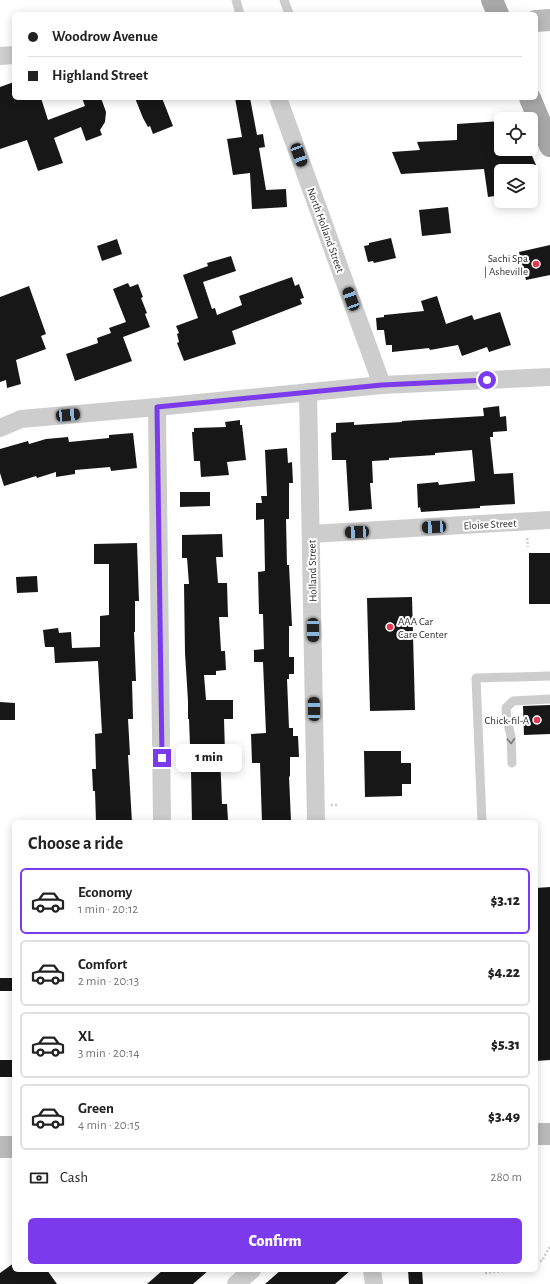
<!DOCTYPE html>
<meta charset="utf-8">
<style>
body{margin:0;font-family:"Alegreya Sans",sans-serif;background:#f6f6f6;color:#222;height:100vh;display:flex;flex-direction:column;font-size:15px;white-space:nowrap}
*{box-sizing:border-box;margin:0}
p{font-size:13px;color:#767676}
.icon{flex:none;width:22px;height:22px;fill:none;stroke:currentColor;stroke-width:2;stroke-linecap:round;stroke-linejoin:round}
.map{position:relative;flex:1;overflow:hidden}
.side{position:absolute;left:12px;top:820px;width:526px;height:452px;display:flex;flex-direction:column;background:#fff;border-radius:6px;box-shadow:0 2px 10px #0003}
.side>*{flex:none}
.banner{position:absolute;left:12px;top:12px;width:526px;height:88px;border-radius:6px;box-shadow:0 2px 10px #0003;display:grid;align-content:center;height:88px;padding:0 16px;background:#fff}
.buttons{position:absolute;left:494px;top:112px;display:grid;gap:8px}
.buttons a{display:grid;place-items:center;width:44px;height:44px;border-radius:6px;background:#fff;box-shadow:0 2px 10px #0003;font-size:20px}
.end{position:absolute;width:18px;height:18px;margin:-9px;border:5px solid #7c3aed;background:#fff;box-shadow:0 0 0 2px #fff}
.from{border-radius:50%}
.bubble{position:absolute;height:28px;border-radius:6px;background:#fff;box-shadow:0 2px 10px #0003;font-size:13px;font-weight:800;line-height:28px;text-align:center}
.car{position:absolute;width:12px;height:24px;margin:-12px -6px;border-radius:5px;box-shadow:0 0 3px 1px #0007;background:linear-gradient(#222 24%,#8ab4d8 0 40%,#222 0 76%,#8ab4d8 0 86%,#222 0)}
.banner b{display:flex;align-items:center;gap:14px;height:38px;font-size:15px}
.banner b+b{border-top:1px solid #e0e0e0}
.banner i{width:10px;height:10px;background:#222}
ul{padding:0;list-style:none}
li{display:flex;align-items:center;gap:12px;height:66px;margin:0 8px 6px;padding:0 8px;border:2px solid #e0e0e0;border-radius:6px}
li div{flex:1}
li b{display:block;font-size:15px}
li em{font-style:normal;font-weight:800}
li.current{border-color:#7c3aed}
li>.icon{width:36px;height:36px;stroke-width:1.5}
h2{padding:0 16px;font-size:18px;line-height:48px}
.pay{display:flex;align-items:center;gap:10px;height:44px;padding:0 16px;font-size:15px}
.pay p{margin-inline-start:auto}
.cta{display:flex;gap:8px;margin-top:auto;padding:8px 16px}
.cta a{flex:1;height:46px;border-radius:6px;background:#7c3aed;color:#fff;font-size:16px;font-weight:800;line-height:46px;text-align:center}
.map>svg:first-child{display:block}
.building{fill:#171717}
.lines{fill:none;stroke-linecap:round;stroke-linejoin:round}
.path{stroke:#cdcdcd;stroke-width:2.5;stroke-dasharray:2 2;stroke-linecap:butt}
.lane{stroke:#cdcdcd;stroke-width:9}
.street{stroke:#cdcdcd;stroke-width:18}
.secondary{stroke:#bababa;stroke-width:22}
.primary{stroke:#a8a8a8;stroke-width:22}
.oneway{stroke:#777}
.route{stroke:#7c3aed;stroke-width:5}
.poi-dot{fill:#e03a52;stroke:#fff;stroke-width:1.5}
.labels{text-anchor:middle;stroke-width:4;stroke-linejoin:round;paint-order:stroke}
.street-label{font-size:11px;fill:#303030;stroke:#fff}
.poi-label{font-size:11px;fill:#303030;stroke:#fff;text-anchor:end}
</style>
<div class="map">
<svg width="550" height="1284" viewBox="0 0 550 1284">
<rect width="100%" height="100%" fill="#fff"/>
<g class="building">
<polygon points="14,82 14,98 41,98 48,120 85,106 82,98 101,98 106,112 105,122 100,130 102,135 86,141 81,127 54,138 63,163 38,171 27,140 0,149 0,87"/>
<polygon points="135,98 162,98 173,126 153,134 150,126 148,127 143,118"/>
<polygon points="235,98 250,98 257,135 263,134 265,147 259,148 266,190 286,189 287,207 252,209 250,173 233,175 227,139 242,137"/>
<polygon points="501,121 501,149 529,149 536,165 525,166 526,171 501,171 501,195 488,197 484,169 401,174 392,152 420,150 417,142 457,140 457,124"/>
<polygon points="448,207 451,233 422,236 419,210"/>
<polygon points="391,238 396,258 374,263 373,261 368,262 364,246 369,245 369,243"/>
<polygon points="117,239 122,254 102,261 97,246"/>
<polygon points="550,245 550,275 526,280 519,252"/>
<polygon points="231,256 236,271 203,282 212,309 215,308 217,315 242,305 239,296 292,277 295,286 299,284 304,298 300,299 302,304 232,331 236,344 184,361 177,343 179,342 177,334 179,333 176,326 198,318 183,275 208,266 207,263"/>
<polygon points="128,283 130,287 138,284 143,297 141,298 147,313 145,314 150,327 123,337 132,361 75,381 66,354 98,343 97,338 111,333 109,328 126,322 113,289"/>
<polygon points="29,286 46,334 41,336 46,349 16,360 21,384 7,388 6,380 0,382 0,297"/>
<polygon points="437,296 446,324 472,315 474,320 500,312 511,345 489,352 487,347 462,356 458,345 430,350 429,348 392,352 392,345 386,345 384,330 377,330 376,318 384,317 384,315 424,311 421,301"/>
<polygon points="499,406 500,417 506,416 507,431 493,432 493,437 490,437 494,474 513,473 515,504 480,506 480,508 421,512 420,507 418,508 417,484 438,482 439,485 475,481 472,450 435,453 435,455 389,458 389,460 372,461 373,483 370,483 372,509 349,511 346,460 332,460 331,433 336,432 336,423 354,422 354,425 402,422 402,421 484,416 483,408"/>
<polygon points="240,420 240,425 242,425 246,460 227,462 229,475 201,477 200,461 194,461 192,432 194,432 194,428 226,427 225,422"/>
<polygon points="133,433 137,468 111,471 110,467 75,470 75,474 56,477 56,472 37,478 36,476 4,486 0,473 0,449 28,441 29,444 46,439 68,437 69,442 109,438 109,435"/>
<polygon points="287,448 288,463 292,462 293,483 289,483 289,519 286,519 287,565 289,565 292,626 289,626 289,657 294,657 294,674 289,674 289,679 287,679 289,728 293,728 293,736 298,736 299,757 290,757 290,777 289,776 291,821 262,822 260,763 252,763 251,734 266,733 263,662 254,662 254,650 264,649 263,614 259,614 258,572 265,571 264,519 256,520 256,503 262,503 261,496 267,496 265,450"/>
<polygon points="180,492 210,492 210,506 180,507"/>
<polygon points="222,534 223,557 216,557 218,583 227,583 228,617 219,617 221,651 225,651 226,670 216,671 216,675 204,675 206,700 233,700 233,719 224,719 225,753 220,753 222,804 227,804 228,820 220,821 220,822 192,822 191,771 189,719 188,719 188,701 185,653 184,584 189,584 187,558 182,558 182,535"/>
<polygon points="137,543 139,601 135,601 135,632 134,632 136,681 132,681 133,719 128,719 130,755 128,755 132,822 96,822 95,791 93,791 92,769 96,769 95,734 102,733 98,661 55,663 54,647 45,647 43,630 58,628 59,633 71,632 72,648 100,647 100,616 109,615 109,564 94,564 94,544"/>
<rect x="529" y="553" width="21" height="51"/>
<polygon points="37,576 38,592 17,593 16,577"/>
<polygon points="412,597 415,710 370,711 367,598"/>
<polygon points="0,702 15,703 15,720 0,720"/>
<polygon points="550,705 550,734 524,735 523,706"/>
<polygon points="364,751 401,751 401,763 411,763 411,784 402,784 402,796 365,797"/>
<polygon points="550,887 550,1060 536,1061 536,888"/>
<rect x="0" y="978" width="13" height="13"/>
<rect x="0" y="1060" width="14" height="17"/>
<polygon points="14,1263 14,1270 47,1270 57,1284 0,1284 0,1273"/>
<polygon points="163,1270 209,1270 193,1284 147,1284"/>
<polygon points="281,1270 351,1270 335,1284 265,1284"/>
<polygon points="408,1270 422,1270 423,1284 409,1284"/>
</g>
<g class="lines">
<g class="path">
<polyline points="527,538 528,547"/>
<polyline points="331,805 338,805"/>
<polyline points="536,1261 542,1261 550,1246"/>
<polyline points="485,1273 512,1270"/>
</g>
<g class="lane">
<polyline points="236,0 240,14"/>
<polyline points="284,0 289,14"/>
<polyline points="512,763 511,736 507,720 506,708 513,701 550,699"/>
<polyline points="482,822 476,678 550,676"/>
</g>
<g class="street">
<polyline points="0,56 14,55"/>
<polyline points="278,98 382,385"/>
<polyline points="308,392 316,822"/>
<polyline points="157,407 162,822"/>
<polyline points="0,428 21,419 157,407 382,385 550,377"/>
<polyline points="311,534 550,520"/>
<polyline points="372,1270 374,1284"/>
<polyline points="236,1284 252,1270"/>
</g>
<g class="secondary">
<polyline points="536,21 550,20"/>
<polyline points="536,1134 550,1134"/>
<polyline points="0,1147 14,1147"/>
</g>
<g class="primary">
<polyline points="492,0 498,14"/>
<polyline points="530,98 550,146"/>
</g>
</g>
<defs><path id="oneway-chevron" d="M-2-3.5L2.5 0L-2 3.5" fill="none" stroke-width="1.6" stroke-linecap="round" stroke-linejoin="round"/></defs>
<use class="oneway" href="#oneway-chevron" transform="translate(511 741) rotate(87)"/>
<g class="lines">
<polyline class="route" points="162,758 157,407 382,385 487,380"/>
</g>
<g class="poi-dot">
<circle cx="536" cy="264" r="4"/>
<circle cx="390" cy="627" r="4"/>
<circle cx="537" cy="720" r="4"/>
</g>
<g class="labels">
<g class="street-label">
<text transform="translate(326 230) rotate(70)" y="4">North Holland Street</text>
<text transform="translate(490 524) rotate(-3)" y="4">Eloise Street</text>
<text transform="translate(312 571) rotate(-91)" y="4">Holland Street</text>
</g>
<g class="poi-label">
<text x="528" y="262">Sachi Spa<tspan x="528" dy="13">| Asheville</tspan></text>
<text x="398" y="625" text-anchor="start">AAA Car<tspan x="398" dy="13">Care Center</tspan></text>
<text x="529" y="724">Chick-fil-A</text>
</g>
</g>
</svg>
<div class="buttons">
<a><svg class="icon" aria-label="locate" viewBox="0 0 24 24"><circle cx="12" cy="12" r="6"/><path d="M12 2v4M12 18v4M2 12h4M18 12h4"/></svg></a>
<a><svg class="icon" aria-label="layers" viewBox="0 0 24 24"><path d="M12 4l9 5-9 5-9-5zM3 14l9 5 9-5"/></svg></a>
</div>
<i class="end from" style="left:487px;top:380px"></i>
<i class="end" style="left:162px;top:758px"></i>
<div class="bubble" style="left:176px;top:744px;width:66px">1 min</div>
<i class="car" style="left:299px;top:155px;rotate:160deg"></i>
<i class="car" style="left:351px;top:299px;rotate:340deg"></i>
<i class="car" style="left:68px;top:415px;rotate:85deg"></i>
<i class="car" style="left:434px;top:527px;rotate:267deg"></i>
<i class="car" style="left:357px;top:532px;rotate:267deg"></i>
<i class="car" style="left:313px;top:630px;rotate:179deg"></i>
<i class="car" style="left:314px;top:709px;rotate:359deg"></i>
<div class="banner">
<b><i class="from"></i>Woodrow Avenue</b>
<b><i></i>Highland Street</b>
</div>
<section class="side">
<h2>Choose a ride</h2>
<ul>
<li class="current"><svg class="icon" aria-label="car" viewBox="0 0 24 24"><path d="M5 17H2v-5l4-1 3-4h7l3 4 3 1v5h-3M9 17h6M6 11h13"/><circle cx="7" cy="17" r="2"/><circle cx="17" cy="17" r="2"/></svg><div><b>Economy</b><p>1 min · 20:12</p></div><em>$3.12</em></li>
<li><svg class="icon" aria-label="car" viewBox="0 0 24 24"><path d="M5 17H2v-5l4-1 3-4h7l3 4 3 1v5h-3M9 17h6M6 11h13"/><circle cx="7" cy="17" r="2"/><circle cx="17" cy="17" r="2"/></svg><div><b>Comfort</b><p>2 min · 20:13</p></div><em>$4.22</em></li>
<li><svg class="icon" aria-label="car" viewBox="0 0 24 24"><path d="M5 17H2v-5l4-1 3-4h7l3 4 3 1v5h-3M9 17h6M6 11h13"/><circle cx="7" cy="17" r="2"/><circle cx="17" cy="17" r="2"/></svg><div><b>XL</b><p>3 min · 20:14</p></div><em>$5.31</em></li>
<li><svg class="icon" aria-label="car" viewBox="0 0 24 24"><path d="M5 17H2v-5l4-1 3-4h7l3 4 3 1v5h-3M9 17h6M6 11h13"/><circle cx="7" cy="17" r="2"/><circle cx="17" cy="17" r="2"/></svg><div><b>Green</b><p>4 min · 20:15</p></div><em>$3.49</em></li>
</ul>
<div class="pay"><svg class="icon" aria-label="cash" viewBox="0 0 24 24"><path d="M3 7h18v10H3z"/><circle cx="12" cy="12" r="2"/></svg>Cash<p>280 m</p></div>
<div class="cta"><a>Confirm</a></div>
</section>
</div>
